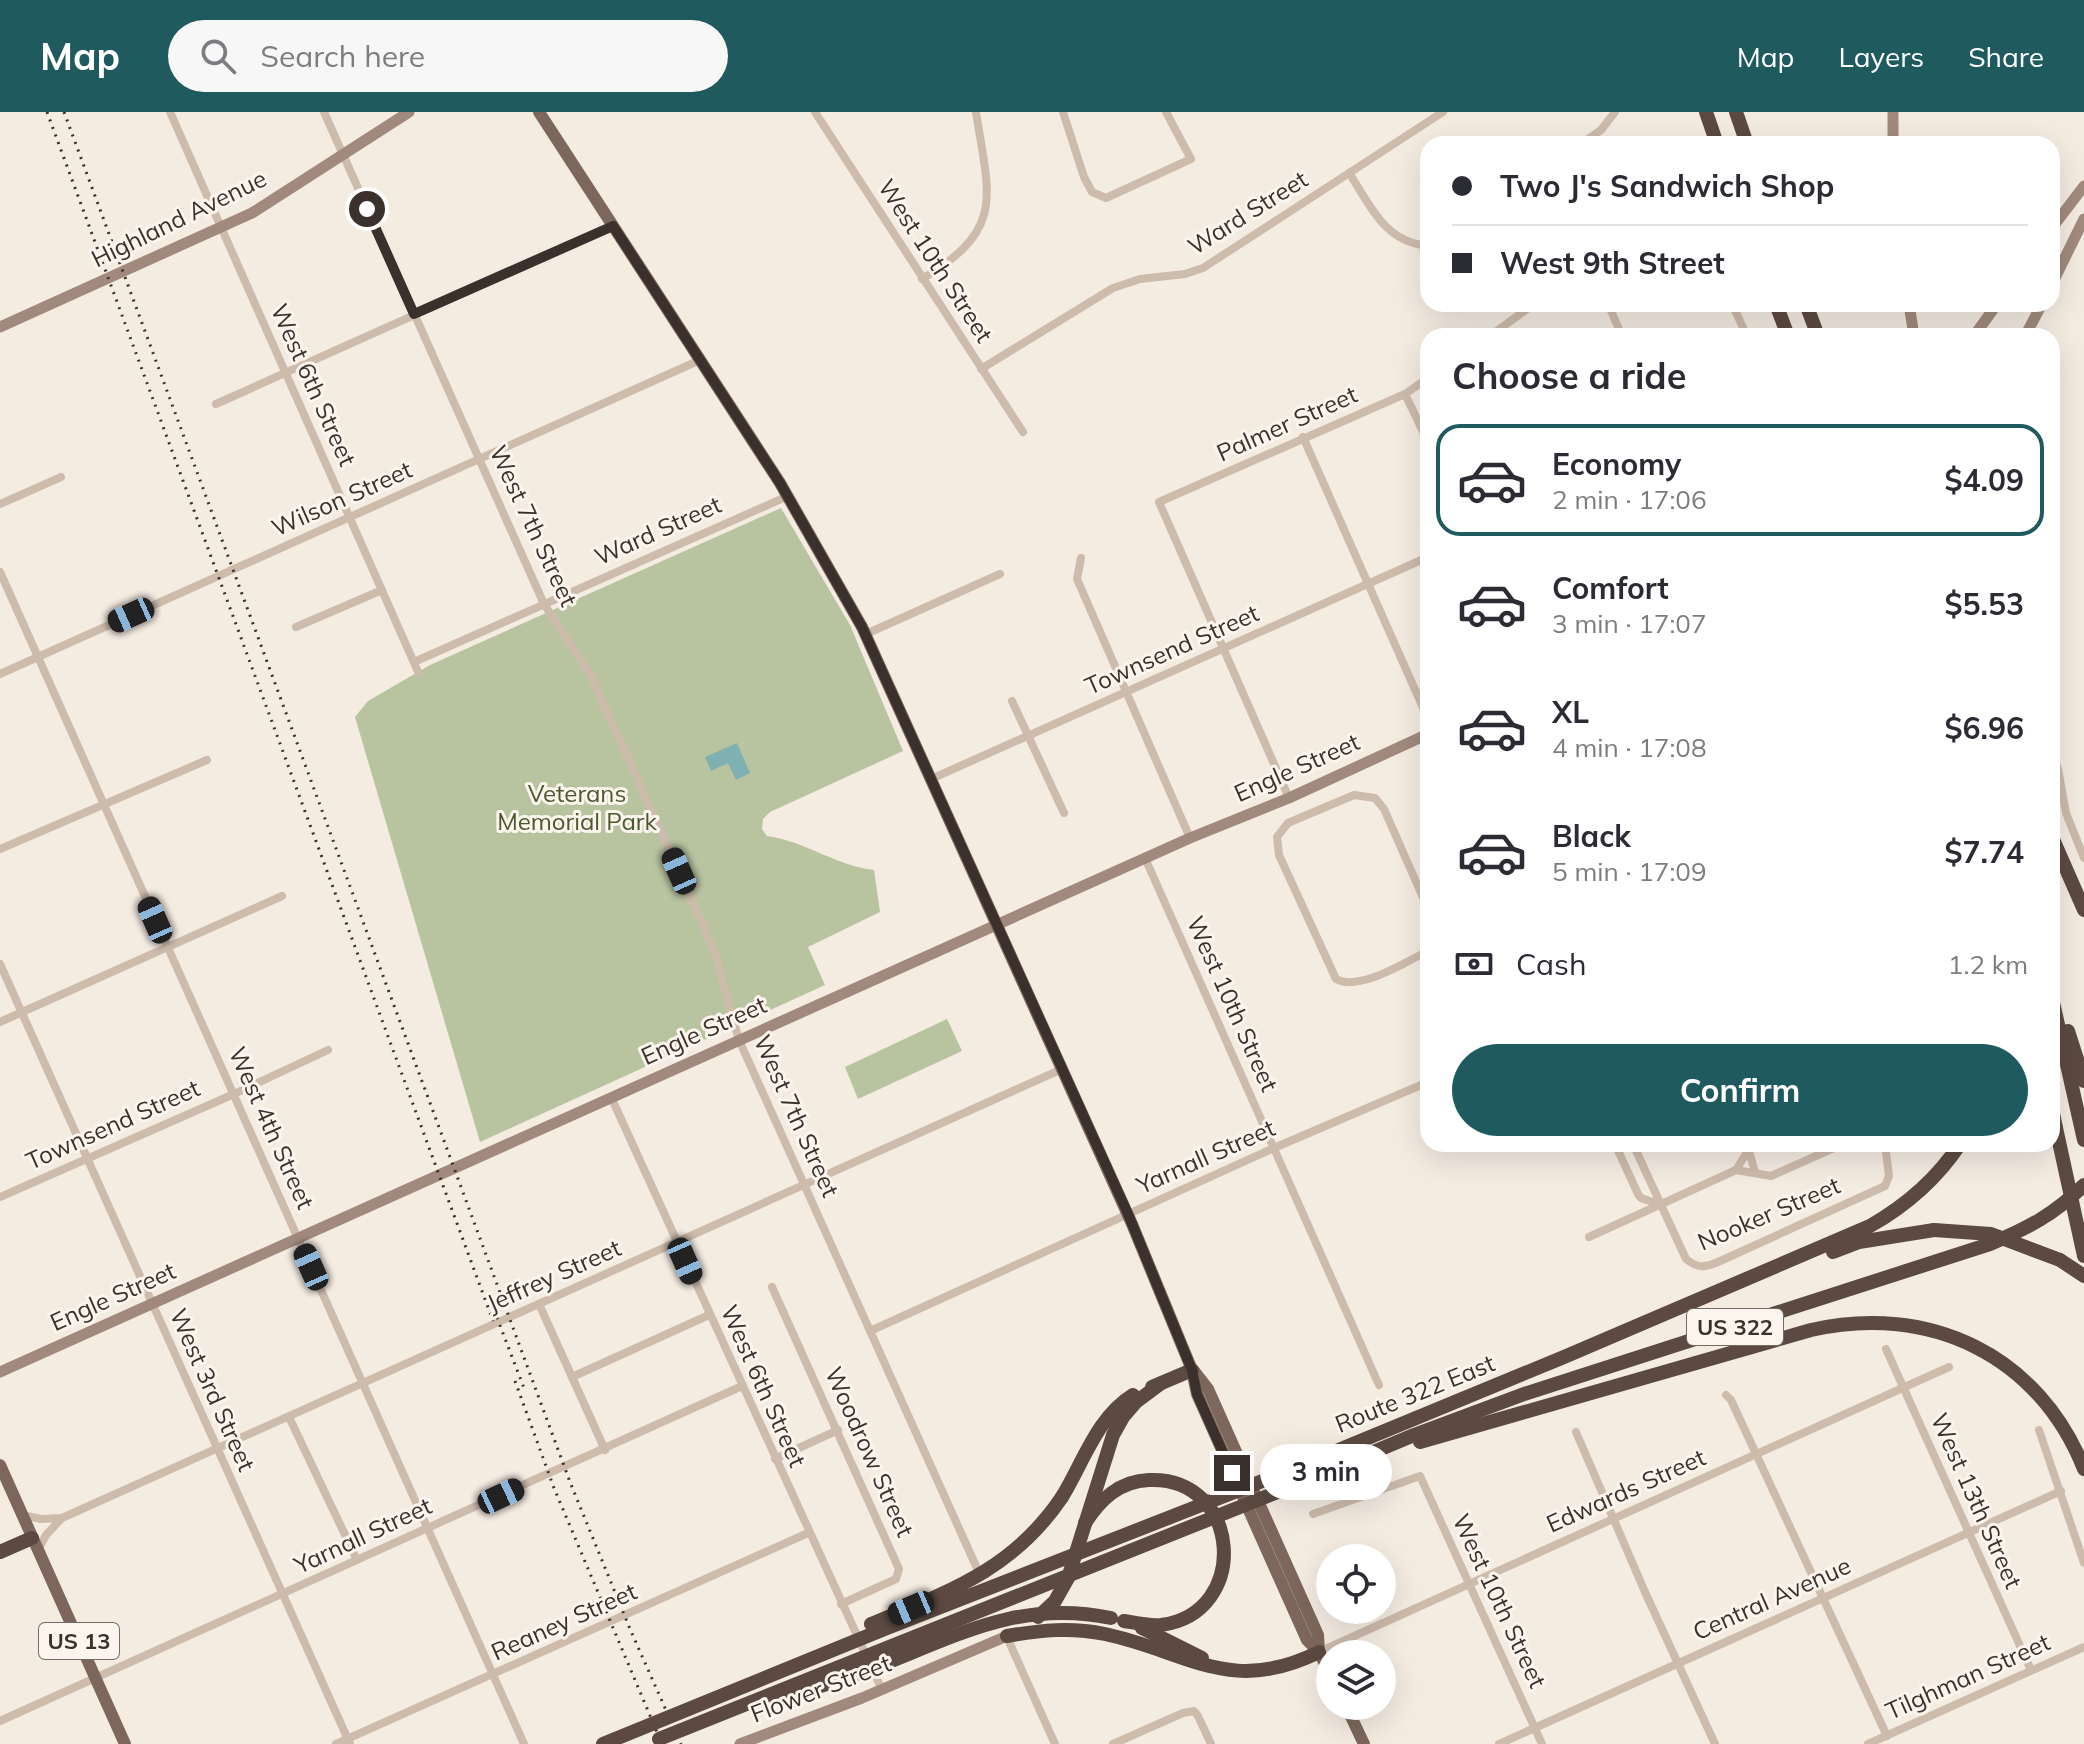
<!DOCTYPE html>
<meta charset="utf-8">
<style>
body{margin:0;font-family:Mulish,sans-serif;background:#f7f7f7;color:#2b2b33;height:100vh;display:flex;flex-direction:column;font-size:30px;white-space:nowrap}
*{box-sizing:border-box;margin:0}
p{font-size:26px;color:#7c7c81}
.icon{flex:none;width:44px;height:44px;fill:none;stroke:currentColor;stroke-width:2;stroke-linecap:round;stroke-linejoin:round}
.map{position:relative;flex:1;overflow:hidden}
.panel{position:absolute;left:1420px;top:216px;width:640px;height:824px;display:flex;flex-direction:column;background:#fff;border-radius:24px;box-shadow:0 8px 32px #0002}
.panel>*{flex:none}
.banner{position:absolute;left:1420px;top:24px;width:640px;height:176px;border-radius:24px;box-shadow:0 8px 32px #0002;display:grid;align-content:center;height:176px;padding:0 32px;background:#fff}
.buttons{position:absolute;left:1316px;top:1432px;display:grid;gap:16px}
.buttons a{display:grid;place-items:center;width:80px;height:80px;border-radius:50%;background:#fff;box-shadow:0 8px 32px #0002;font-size:40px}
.end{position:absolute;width:36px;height:36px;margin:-18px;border:10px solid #3b302b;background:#fff;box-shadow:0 0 0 4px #fff}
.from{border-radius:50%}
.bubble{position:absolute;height:56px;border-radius:28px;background:#fff;box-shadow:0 8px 32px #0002;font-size:26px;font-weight:700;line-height:56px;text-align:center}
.car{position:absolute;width:24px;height:48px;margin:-24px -12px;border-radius:10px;box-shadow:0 0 6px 2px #0007;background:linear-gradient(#222 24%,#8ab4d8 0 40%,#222 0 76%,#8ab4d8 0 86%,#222 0)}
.banner b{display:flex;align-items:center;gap:28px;height:76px;font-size:30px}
.banner b+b{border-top:2px solid #e1e1e2}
.banner i{width:20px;height:20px;background:#2b2b33}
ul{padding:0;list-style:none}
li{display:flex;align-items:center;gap:24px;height:112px;margin:0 16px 12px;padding:0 16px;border:4px solid transparent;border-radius:24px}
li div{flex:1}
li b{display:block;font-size:30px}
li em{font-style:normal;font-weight:700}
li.current{border-color:#1f5a5e}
li>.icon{width:72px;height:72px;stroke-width:1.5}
h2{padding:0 32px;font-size:36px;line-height:96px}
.pay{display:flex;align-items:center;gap:20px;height:88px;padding:0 32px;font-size:30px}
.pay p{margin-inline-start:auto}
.action{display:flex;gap:16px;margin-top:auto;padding:16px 32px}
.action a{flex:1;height:92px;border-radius:48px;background:#1f5a5e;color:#fff;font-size:32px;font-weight:700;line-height:92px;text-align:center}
header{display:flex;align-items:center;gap:48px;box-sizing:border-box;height:112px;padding:0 40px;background:#1f5a5e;color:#fff}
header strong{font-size:38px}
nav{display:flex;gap:44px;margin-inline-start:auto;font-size:28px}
.search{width:560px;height:72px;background:#f7f7f7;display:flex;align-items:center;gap:20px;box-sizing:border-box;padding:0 28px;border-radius:44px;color:#7c7c81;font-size:30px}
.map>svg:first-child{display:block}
.green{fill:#b8c4a0}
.water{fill:#7fb0b2}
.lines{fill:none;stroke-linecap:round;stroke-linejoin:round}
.street{stroke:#cdbbac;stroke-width:8}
.secondary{stroke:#a18a7d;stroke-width:11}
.primary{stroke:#7d675c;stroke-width:12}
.highway{stroke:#5c4a42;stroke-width:14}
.rail{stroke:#3b302b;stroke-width:3;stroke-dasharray:2 6;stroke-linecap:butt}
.highway-bridge{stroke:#5c4a42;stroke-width:14}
.route{stroke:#3b302b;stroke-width:10}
.labels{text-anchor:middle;stroke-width:6;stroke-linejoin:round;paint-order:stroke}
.shield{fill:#fbf5ee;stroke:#756b66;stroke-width:2}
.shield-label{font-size:22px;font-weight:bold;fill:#3b302b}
.street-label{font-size:24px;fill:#3b302b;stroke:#fbf5ee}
.park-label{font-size:24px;fill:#4a5a2e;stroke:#fbf5ee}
</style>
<header>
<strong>Map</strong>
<div class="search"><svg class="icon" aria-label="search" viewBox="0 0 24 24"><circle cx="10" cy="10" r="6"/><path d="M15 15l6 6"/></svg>Search here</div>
<nav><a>Map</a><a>Layers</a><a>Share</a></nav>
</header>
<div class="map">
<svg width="2084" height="1632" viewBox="0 0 2084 1632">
<rect width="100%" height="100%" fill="#f4ebe1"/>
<g class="green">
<path d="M781,396L850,513L903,639L770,700L763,707L762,717L767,724C805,729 836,754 874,758L880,800L808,835L825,873L480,1030L355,605L368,589L430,553Z"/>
<polygon points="947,907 962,939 858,987 845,955"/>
</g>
<polygon class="water" points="737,631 750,661 736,668 728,651 711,659 705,645"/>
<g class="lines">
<g class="street">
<polyline points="170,0 419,562"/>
<polyline points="324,0 544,492 590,562 714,838 739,928 980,1463"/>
<polyline points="815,0 1023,320"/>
<polyline points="1063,0 1084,65 1092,80 1106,86 1191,47 1166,0"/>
<polyline points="1581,32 1601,18 1615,0"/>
<path d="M1349,61C1371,94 1384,130 1428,134"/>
<path d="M922,167C1006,117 989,85 976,0"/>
<polyline points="1608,192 1622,224"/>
<polyline points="1732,192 1747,224"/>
<polyline points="1490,224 1534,192"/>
<polyline points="981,257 1113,176 1140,167 1185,162 1203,156 1443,0"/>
<polyline points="1405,282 1428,330"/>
<polyline points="216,292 613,114"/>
<polyline points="1303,325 1428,607"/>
<polyline points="0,392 61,365"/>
<polyline points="1081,446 1077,467 1190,726"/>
<polyline points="0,460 524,1632"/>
<polyline points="296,515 382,478"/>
<polyline points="866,522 1000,462"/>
<polyline points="414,550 788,384"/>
<polyline points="0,562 700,248"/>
<polyline points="1012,589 1064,701"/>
<polyline points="2052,640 2058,657 2066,701 2084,746"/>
<polyline points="931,667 1428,445"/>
<polyline points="1289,686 1159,390 1405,282 1428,266"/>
<polyline points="0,737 207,648"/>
<polyline points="1145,746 1379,1273"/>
<path d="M1428,797L1384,697L1375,686L1354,683L1288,711L1277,725L1279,743L1336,867C1359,880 1405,850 1428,839"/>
<polyline points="0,852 350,1632"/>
<polyline points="0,910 282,784"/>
<polyline points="611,985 882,1578"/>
<polyline points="1615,1032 1638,1082 1641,1086 1659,1092"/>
<path d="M1633,1032L1686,1147C1697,1156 1704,1156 1718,1150L1885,1074L1889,1064L1885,1032"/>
<polyline points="1747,1032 1755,1060"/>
<polyline points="1736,1058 1749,1037 1759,1032"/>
<polyline points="0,1085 234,982 328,938"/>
<polyline points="1589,1125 1736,1058 1771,1064 1843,1032"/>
<polyline points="772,1175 899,1457 896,1467 841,1492"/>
<polyline points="539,1192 605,1338"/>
<polyline points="870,1219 1274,1036 1428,970"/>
<polyline points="1886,1237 2031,1558"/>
<polyline points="572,1265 709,1203"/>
<polyline points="1726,1283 1731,1288 1887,1624"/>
<polyline points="289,1305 357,1448"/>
<polyline points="2039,1318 2084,1451"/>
<polyline points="1576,1320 1645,1480 1715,1632"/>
<polyline points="775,1347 838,1318"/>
<polyline points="1313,1402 1420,1364 1542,1632"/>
<polyline points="22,1403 41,1407 62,1406 1062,957"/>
<polyline points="38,1438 46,1423 62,1406"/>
<polyline points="1006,1523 1055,1632"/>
<polyline points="1319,1540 1949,1255"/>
<polyline points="0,1609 742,1274"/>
<polyline points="336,1632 808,1421"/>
<polyline points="1113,1632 1183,1601 1194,1599 1198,1604 1211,1632"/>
<polyline points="1499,1632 2061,1379"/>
<polyline points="1868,1632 2084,1535"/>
</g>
<g class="secondary">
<polyline points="1893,32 1893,0"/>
<polyline points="2052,116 2084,74"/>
<polyline points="2052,172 2084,107"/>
<polyline points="1909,192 1914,224"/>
<polyline points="0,215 252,101 409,0"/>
<polyline points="1974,224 1997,192"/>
<polyline points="2025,224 2042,192"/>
<polyline points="0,1260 1190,726 1289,686 1428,622"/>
<polyline points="740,1632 862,1586 1007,1524"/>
</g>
<g class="primary">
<polyline points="539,0 780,371 862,515 1132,1112 1192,1258 1197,1282 1307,1528 1319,1540 1330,1562"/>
<polyline points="1194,1259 1208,1277 1318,1523 1319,1540"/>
<polyline points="0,1353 125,1632"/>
<polyline points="1346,1594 1364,1632"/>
</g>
<g class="highway">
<polyline points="1706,0 1717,32"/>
<polyline points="1736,0 1747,32"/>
<polyline points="1776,192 1788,224"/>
<polyline points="1806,192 1818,224"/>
<polyline points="2052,725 2084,798"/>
<polyline points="2052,886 2084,1028"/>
<polyline points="2068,919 2084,969"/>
<polyline points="2052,997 2056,1016"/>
<polyline points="1833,1140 1859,1130 1934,1118"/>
<polyline points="2060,1148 2084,1164"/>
<polyline points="1152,1275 1192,1258"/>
<path d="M1420,1330L1811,1218C1929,1191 2039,1243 2084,1357"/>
<path d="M1283,1361L1564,1245L1870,1114C1907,1093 1936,1068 1960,1032"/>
<path d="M1290,1375L1414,1323L1524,1282L1990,1132C2028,1116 2055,1102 2084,1073"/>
<path d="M1062,1385C1083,1351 1097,1305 1133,1283"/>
<path d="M1085,1411C1100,1388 1119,1369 1149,1368C1241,1364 1252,1501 1161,1513C1148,1514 1136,1511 1124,1509"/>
<polyline points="0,1440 32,1426"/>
<polyline points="1038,1505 1055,1489 1068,1466 1113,1323 1123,1305 1136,1290 1160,1272"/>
<polyline points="1142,1516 1202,1546"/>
<path d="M1007,1524C1041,1518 1071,1515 1105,1522C1189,1540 1230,1584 1319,1540"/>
</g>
<g class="rail">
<polyline points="47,0 493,1209"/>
<polyline points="64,0 570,1370 630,1517 681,1632"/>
<polyline points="494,1198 524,1276"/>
<polyline points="515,1269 554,1376 662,1632"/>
</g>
<g class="highway-bridge">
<polyline points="2056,1016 2084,1144"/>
<polyline points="1934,1118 1991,1122 2060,1148"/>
<path d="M871,1512C948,1480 1013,1458 1062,1385"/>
<path d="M792,1583C823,1573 855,1564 886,1551C964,1520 1025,1488 1111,1506"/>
<polyline points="659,1627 1290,1375"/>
<polyline points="603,1632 887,1516 1283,1361"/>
</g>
</g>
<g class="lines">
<polyline class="route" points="367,97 414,202 613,114 780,371 862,515 1128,1102 1192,1258 1197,1282 1232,1361"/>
</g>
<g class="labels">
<g class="shield">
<rect x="1687" y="1197" width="96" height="36" rx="6"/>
<rect x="39" y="1511" width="80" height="36" rx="6"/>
</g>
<g class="shield-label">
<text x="1735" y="1223">US 322</text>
<text x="79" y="1537">US 13</text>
</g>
<g class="street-label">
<text transform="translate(1248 101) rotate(-32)" y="8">Ward Street</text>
<text transform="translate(179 107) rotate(-26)" y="8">Highland Avenue</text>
<text transform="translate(935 149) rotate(57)" y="8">West 10th Street</text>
<text transform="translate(313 273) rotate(66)" y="8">West 6th Street</text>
<text transform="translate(1287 312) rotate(-24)" y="8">Palmer Street</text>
<text transform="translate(342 387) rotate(-24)" y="8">Wilson Street</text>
<text transform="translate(533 414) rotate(65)" y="8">West 7th Street</text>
<text transform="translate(658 419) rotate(-24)" y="8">Ward Street</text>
<text transform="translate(1172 538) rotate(-24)" y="8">Townsend Street</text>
<text transform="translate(1297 656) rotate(-24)" y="8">Engle Street</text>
<text transform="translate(1232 892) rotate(66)" y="8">West 10th Street</text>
<text transform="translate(704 919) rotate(-24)" y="8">Engle Street</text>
<text transform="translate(796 1004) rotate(66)" y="8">West 7th Street</text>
<text transform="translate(113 1013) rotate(-24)" y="8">Townsend Street</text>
<text transform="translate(271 1016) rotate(66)" y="8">West 4th Street</text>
<text transform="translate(1206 1045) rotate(-24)" y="8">Yarnall Street</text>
<text transform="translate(1769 1102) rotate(-23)" y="8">Nooker Street</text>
<text transform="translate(554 1164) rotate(-24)" y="8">Jeffrey Street</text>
<text transform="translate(113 1185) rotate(-24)" y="8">Engle Street</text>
<text transform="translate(763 1274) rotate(66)" y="8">West 6th Street</text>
<text transform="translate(212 1278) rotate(66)" y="8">West 3rd Street</text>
<text transform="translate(1415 1282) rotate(-22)" y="8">Route 322 East</text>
<text transform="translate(869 1340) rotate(66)" y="8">Woodrow Street</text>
<text transform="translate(1626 1379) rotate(-24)" y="8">Edwards Street</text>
<text transform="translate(1976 1389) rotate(66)" y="8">West 13th Street</text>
<text transform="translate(363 1424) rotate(-25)" y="8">Yarnall Street</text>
<text transform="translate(1772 1487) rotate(-24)" y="8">Central Avenue</text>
<text transform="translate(1499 1489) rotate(65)" y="8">West 10th Street</text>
<text transform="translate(564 1510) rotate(-24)" y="8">Reaney Street</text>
<text transform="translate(1968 1565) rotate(-24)" y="8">Tilghman Street</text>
<text transform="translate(821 1577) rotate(-21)" y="8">Flower Street</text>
</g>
<g class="park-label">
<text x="577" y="690">Veterans<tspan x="577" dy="28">Memorial Park</tspan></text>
</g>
</g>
</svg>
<div class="buttons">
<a><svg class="icon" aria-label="locate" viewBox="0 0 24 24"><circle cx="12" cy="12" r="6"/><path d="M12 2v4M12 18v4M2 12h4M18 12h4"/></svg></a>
<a><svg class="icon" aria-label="layers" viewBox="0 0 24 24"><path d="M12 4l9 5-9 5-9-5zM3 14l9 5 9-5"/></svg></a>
</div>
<i class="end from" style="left:367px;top:97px"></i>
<i class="end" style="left:1232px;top:1361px"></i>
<div class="bubble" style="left:1260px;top:1332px;width:132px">3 min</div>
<i class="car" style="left:131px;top:503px;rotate:246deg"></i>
<i class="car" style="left:679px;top:759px;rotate:336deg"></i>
<i class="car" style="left:155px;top:808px;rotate:336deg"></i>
<i class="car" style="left:685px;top:1149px;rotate:156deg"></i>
<i class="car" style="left:311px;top:1155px;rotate:336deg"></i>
<i class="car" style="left:501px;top:1384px;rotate:65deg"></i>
<i class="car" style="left:911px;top:1496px;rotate:247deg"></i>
<div class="banner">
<b><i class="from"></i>Two J's Sandwich Shop</b>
<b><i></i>West 9th Street</b>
</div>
<section class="panel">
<h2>Choose a ride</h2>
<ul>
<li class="current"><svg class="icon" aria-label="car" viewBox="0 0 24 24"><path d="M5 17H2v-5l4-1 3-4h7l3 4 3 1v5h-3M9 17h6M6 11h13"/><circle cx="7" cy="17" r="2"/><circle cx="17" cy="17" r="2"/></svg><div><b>Economy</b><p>2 min · 17:06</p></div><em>$4.09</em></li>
<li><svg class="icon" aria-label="car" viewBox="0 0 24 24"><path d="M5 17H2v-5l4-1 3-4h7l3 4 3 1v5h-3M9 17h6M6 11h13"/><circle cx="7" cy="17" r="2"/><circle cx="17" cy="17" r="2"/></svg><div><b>Comfort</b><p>3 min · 17:07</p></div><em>$5.53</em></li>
<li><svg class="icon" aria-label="car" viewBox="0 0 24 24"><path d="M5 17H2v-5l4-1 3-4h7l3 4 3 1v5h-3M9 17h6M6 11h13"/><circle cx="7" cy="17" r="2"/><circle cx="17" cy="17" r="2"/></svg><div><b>XL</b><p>4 min · 17:08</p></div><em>$6.96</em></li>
<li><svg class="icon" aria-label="car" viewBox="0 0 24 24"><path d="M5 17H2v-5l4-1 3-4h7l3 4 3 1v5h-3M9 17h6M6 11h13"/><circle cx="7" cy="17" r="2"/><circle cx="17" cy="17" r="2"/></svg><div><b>Black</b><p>5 min · 17:09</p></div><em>$7.74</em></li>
</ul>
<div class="pay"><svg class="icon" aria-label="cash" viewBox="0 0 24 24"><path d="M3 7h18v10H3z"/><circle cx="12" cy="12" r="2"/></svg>Cash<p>1.2 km</p></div>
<div class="action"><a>Confirm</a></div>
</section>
</div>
